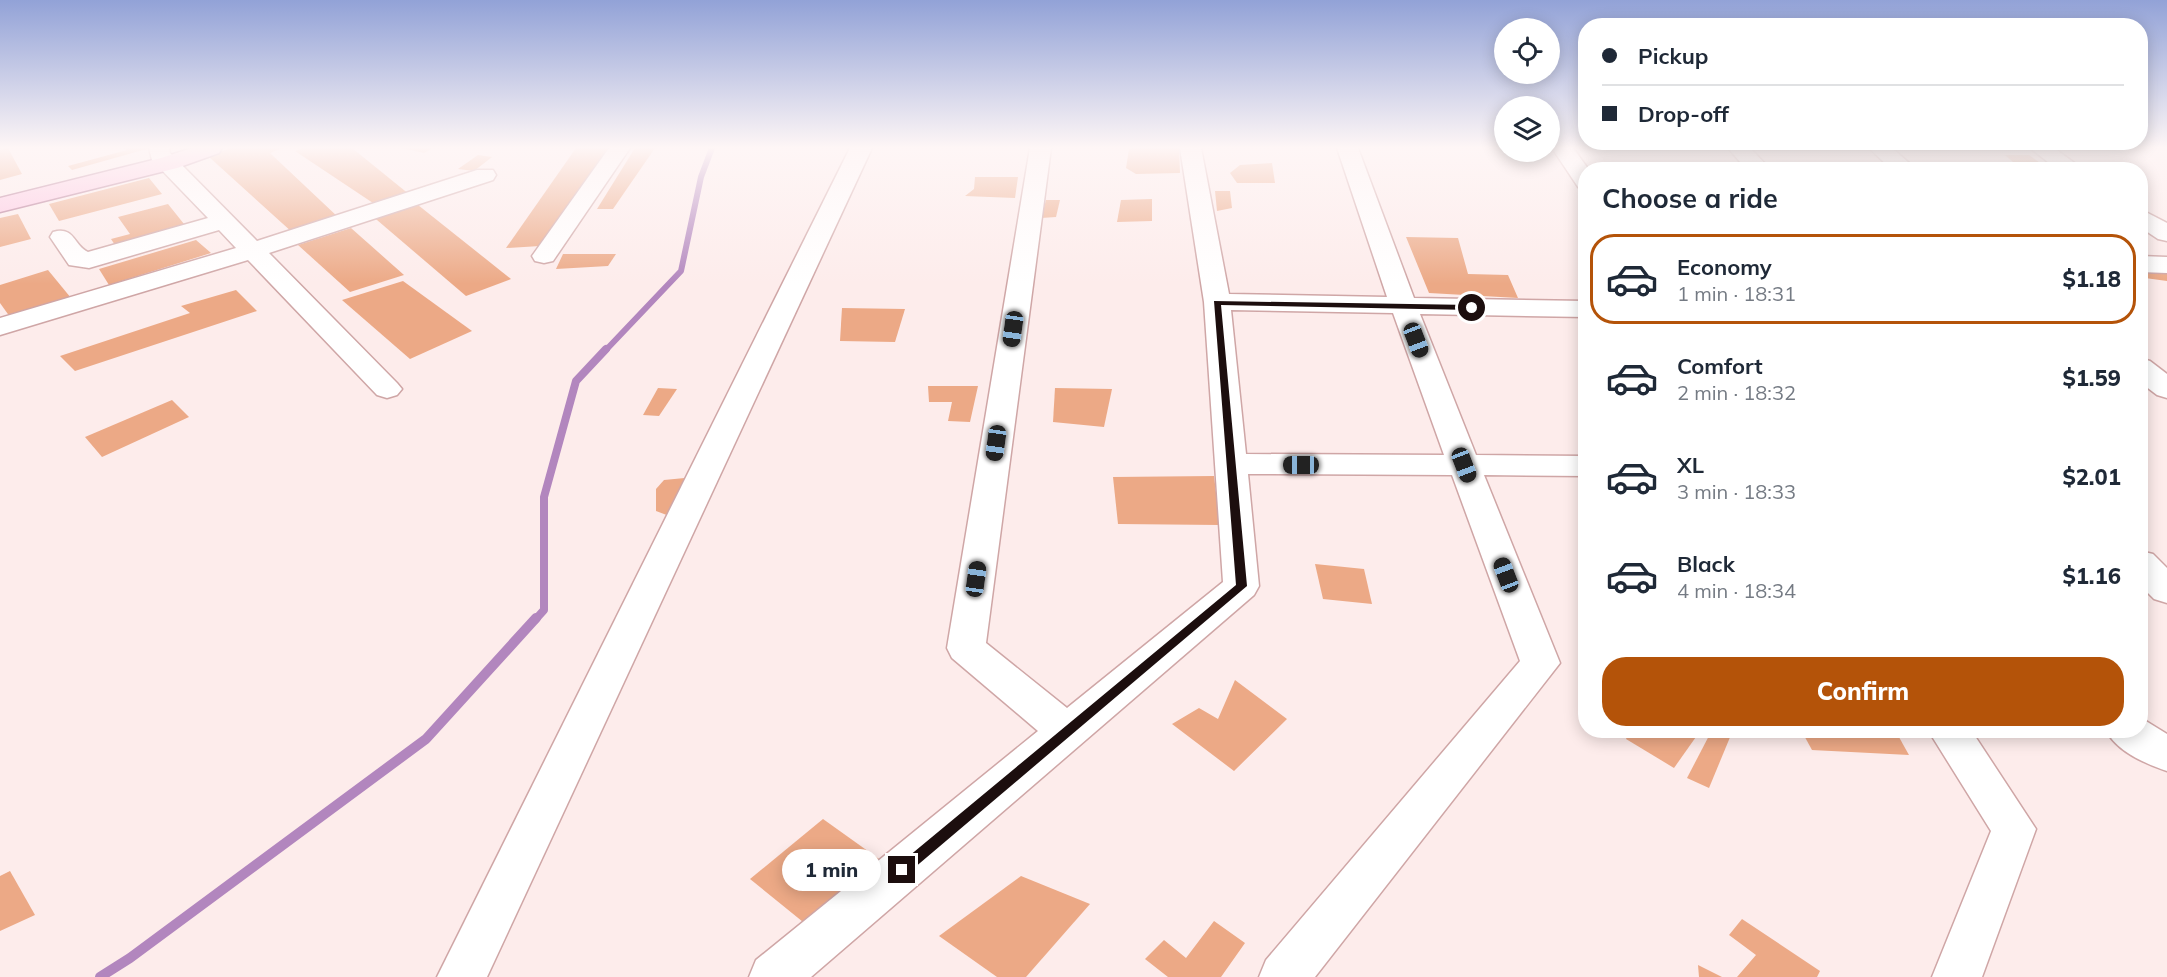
<!DOCTYPE html>
<meta charset="utf-8">
<style>
body{margin:0;font-family:Mulish,sans-serif;background:#f6f6f7;color:#1f2937;height:100vh;display:flex;flex-direction:column;font-size:22px;white-space:nowrap}
*{box-sizing:border-box;margin:0}
p{font-size:20px;color:#747a83}
.icon{flex:none;width:33px;height:33px;fill:none;stroke:currentColor;stroke-width:2;stroke-linecap:round;stroke-linejoin:round}
.map{position:relative;flex:1;overflow:hidden}
.sheet{position:absolute;left:1578px;top:162px;width:570px;height:576px;display:flex;flex-direction:column;background:#fff;border-radius:24px;box-shadow:0 3px 15px #0003}
.sheet>*{flex:none}
.banner{position:absolute;left:1578px;top:18px;width:570px;height:132px;border-radius:24px;box-shadow:0 3px 15px #0003;display:grid;align-content:center;height:132px;padding:0 24px;background:#fff}
.controls{position:absolute;left:1494px;top:18px;display:grid;gap:12px}
.controls a{display:grid;place-items:center;width:66px;height:66px;border-radius:50%;background:#fff;box-shadow:0 3px 15px #0003;font-size:30px}
.end{position:absolute;width:27px;height:27px;margin:-14px;border:8px solid #1c0e0e;background:#fff;box-shadow:0 0 0 3px #fff}
.from{border-radius:50%}
.bubble{position:absolute;height:42px;border-radius:21px;background:#fff;box-shadow:0 3px 15px #0003;font-size:20px;font-weight:800;line-height:42px;text-align:center}
.car{position:absolute;width:18px;height:36px;margin:-18px -9px;border-radius:8px;box-shadow:0 0 4px 2px #0007;background:linear-gradient(#222 24%,#8ab4d8 0 40%,#222 0 76%,#8ab4d8 0 86%,#222 0)}
.banner b{display:flex;align-items:center;gap:21px;height:57px;font-size:22px}
.banner b+b{border-top:2px solid #e0e1e3}
.banner i{width:15px;height:15px;background:#1f2937}
ul{padding:0;list-style:none}
li{display:flex;align-items:center;gap:18px;height:90px;margin:0 12px 9px;padding:0 12px;border:3px solid transparent;border-radius:24px}
li div{flex:1}
li b{display:block;font-size:22px}
li em{font-style:normal;font-weight:800}
li.selected{border-color:#b45309}
li>.icon{width:54px;height:54px;stroke-width:1.5}
h2{padding:0 24px;font-size:27px;line-height:72px}
.cta{display:flex;gap:12px;margin-top:auto;padding:12px 24px}
.cta a{flex:1;height:69px;border-radius:24px;background:#b45309;color:#fff;font-size:24px;font-weight:800;line-height:69px;text-align:center}
.map>svg:first-child{display:block}
.lines{fill:none;stroke-linecap:round;stroke-linejoin:round}
.stream-far2{stroke:#b286be;stroke-width:6}
.stream-far1{stroke:#b286be;stroke-width:8}
.stream{stroke:#b286be;stroke-width:10}
.building{fill:#eca986}
.minor-casing{stroke:#cfa6a6;stroke-width:3}
.major-casing{stroke:#ae6b8a;stroke-width:3}
.minor{fill:#fff;fill-rule:evenodd}
.major{fill:#fdc4e1;fill-rule:evenodd}
.route{fill:#1c0e0e}
</style>
<div class="map">
<svg width="2167" height="977" viewBox="0 0 2167 977">
<rect width="100%" height="100%" fill="#fdeceb"/>
<g class="lines">
<polyline class="stream-far2" points="605,351 681,271 701,177 712,148"/>
<polyline class="stream-far1" points="535,620 544,610 544,497 576,381 606,349"/>
<polyline class="stream" points="100,977 130,958 426,739 536,618"/>
</g>
<g class="building">
<polygon points="8,148 22,174 0,180 0,150"/>
<polygon points="124,148 150,148 72,170 68,166 127,150"/>
<polygon points="231,148 282,148 270,153 339,218 293,233 208,156"/>
<polygon points="303,148 352,148 410,195 376,205 295,151"/>
<polygon points="402,148 433,148 424,153"/>
<polygon points="576,148 610,148 540,246 506,248"/>
<polygon points="635,148 655,148 613,209 597,209"/>
<polygon points="1134,148 1179,148 1180,173 1136,174 1126,168 1129,149"/>
<polygon points="478,155 492,157 474,171 458,169"/>
<polygon points="2005,155 2029,155 2050,170 2022,170"/>
<polygon points="1272,163 1275,183 1237,183 1230,173 1240,165"/>
<polygon points="975,177 1018,177 1015,198 965,196 974,189"/>
<polygon points="149,178 162,194 59,221 49,204"/>
<polygon points="1215,191 1230,191 1232,208 1217,211"/>
<polygon points="1152,199 1152,221 1117,222 1121,200"/>
<polygon points="1046,200 1060,200 1056,217 1041,218"/>
<polygon points="413,201 511,279 466,296 370,214"/>
<polygon points="168,204 188,229 117,248 111,239 130,234 118,217"/>
<polygon points="18,214 31,239 0,247 0,218"/>
<polygon points="351,228 404,275 350,292 298,245"/>
<polygon points="1406,237 1458,238 1468,274 1508,275 1518,298 1429,293"/>
<polygon points="196,240 211,253 109,285 99,269"/>
<polygon points="563,254 616,254 608,266 556,269"/>
<polygon points="48,270 71,298 10,317 0,303 0,285"/>
<polygon points="2140,272 2167,272 2167,281 2145,278"/>
<polygon points="403,281 472,331 410,359 342,300"/>
<polygon points="236,290 257,311 75,371 60,356 190,313 181,306"/>
<polygon points="842,308 905,309 895,342 840,341"/>
<polygon points="928,386 978,386 970,422 948,421 952,402 929,402"/>
<polygon points="658,388 677,389 659,416 643,415"/>
<polygon points="1055,388 1112,389 1104,427 1053,422"/>
<polygon points="172,400 189,417 102,457 85,437"/>
<polygon points="1214,476 1220,525 1118,524 1113,477"/>
<polygon points="695,477 680,520 656,511 656,489 664,480"/>
<polygon points="1315,564 1364,569 1372,604 1323,599"/>
<polygon points="1235,680 1287,719 1234,771 1172,724 1199,708 1218,719"/>
<polygon points="1630,730 1693,730 1698,734 1674,768 1626,739"/>
<polygon points="1712,730 1733,730 1709,788 1687,778"/>
<polygon points="1801,730 1895,730 1909,755 1812,750"/>
<polygon points="823,819 879,859 808,926 750,879"/>
<polygon points="10,871 35,915 0,931 0,876"/>
<polygon points="1021,876 1090,904 1026,977 997,977 939,936"/>
<polygon points="1742,919 1820,971 1817,977 1737,977 1756,955 1729,935"/>
<polygon points="1214,921 1245,943 1221,977 1168,977 1145,959 1164,940 1186,958"/>
<polygon points="1698,965 1722,977 1699,977"/>
</g>
<g class="lines">
<g class="minor-casing">
<g id="minor">
<path d="M149,148H169L170,153L257,241L477,170H493L496,175L493,180L269,253L397,383L402,389L397,395L387,398L377,395L248,260L0,335V318L236,248L219,230L89,268L69,265L50,237L53,232C75,226 73,245 88,252L208,218L152,160Z"/>
<polygon points="609,148 630,148 553,261 544,263 535,261 532,256"/>
<polygon points="850,148 872,148 487,977 437,977"/>
<path d="M1030,148H1051L986,643L1067,708L1223,582L1204,302L1180,148H1201L1229,294L1387,297L1337,148H1358L1414,298L1586,301V317L1420,314L1476,455L1586,456V476L1484,475L1560,663L1315,977H1259L1266,960L1520,661L1452,475L1248,474L1259,586L1254,595L811,977H749L756,960L1038,731L952,658L947,648ZM1231,310L1393,313L1444,455L1246,454Z"/>
<polygon points="1552,148 1573,148 1589,170 1586,170 1586,189 1578,187"/>
<polygon points="1728,148 1750,148 1771,170 1747,170"/>
<polygon points="1869,148 1892,148 1917,170 1892,170"/>
<polygon points="2030,148 2054,148 2084,170 2058,170"/>
<polygon points="2140,209 2167,223 2167,241 2158,239 2140,227"/>
<polygon points="2140,256 2167,257 2167,273 2140,272"/>
<polygon points="2140,358 2150,361 2167,374 2167,398 2157,395 2140,382"/>
<polygon points="2140,551 2153,554 2167,568 2167,603 2154,599 2140,585"/>
<path d="M2141,718L2167,734V771C2146,764 2116,751 2106,730H2140Z"/>
<polygon points="1928,730 1971,730 2036,829 1982,977 1932,977 1991,831"/>
</g>
</g>
<g class="major-casing">
<polygon id="major" points="192,148 222,148 219,153 177,168 0,212 0,198 161,158"/>
</g>
<use href="#minor" class="minor"/>
<use href="#major" class="major"/>
</g>
<linearGradient id="sky" x2="0" y2="1"><stop stop-color="#92a2d7"/><stop offset="0.52" stop-color="#fef6f6"/><stop offset="1" stop-color="#fef6f6" stop-opacity="0"/></linearGradient>
<rect width="2167" height="284" fill="url(#sky)"/>
<polygon class="route" points="1214,301 1472,305 1476,308 1472,310 1221,305 1247,586 907,874 897,874 897,866 1236,585"/>
</svg>
<div class="controls">
<a><svg class="icon" aria-label="locate" viewBox="0 0 24 24"><circle cx="12" cy="12" r="6"/><path d="M12 2v4M12 18v4M2 12h4M18 12h4"/></svg></a>
<a><svg class="icon" aria-label="layers" viewBox="0 0 24 24"><path d="M12 4l9 5-9 5-9-5zM3 14l9 5 9-5"/></svg></a>
</div>
<i class="end from" style="left:1472px;top:308px"></i>
<i class="end" style="left:902px;top:870px"></i>
<div class="bubble" style="left:782px;top:849px;width:99px">1 min</div>
<i class="car" style="left:1013px;top:329px;rotate:188deg"></i>
<i class="car" style="left:1416px;top:340px;rotate:159deg"></i>
<i class="car" style="left:996px;top:443px;rotate:188deg"></i>
<i class="car" style="left:1301px;top:465px;rotate:270deg"></i>
<i class="car" style="left:1464px;top:465px;rotate:159deg"></i>
<i class="car" style="left:1506px;top:575px;rotate:339deg"></i>
<i class="car" style="left:976px;top:579px;rotate:8deg"></i>
<div class="banner">
<b><i class="from"></i>Pickup</b>
<b><i></i>Drop-off</b>
</div>
<section class="sheet">
<h2>Choose a ride</h2>
<ul>
<li class="selected"><svg class="icon" aria-label="car" viewBox="0 0 24 24"><path d="M5 17H2v-5l4-1 3-4h7l3 4 3 1v5h-3M9 17h6M6 11h13"/><circle cx="7" cy="17" r="2"/><circle cx="17" cy="17" r="2"/></svg><div><b>Economy</b><p>1 min · 18:31</p></div><em>$1.18</em></li>
<li><svg class="icon" aria-label="car" viewBox="0 0 24 24"><path d="M5 17H2v-5l4-1 3-4h7l3 4 3 1v5h-3M9 17h6M6 11h13"/><circle cx="7" cy="17" r="2"/><circle cx="17" cy="17" r="2"/></svg><div><b>Comfort</b><p>2 min · 18:32</p></div><em>$1.59</em></li>
<li><svg class="icon" aria-label="car" viewBox="0 0 24 24"><path d="M5 17H2v-5l4-1 3-4h7l3 4 3 1v5h-3M9 17h6M6 11h13"/><circle cx="7" cy="17" r="2"/><circle cx="17" cy="17" r="2"/></svg><div><b>XL</b><p>3 min · 18:33</p></div><em>$2.01</em></li>
<li><svg class="icon" aria-label="car" viewBox="0 0 24 24"><path d="M5 17H2v-5l4-1 3-4h7l3 4 3 1v5h-3M9 17h6M6 11h13"/><circle cx="7" cy="17" r="2"/><circle cx="17" cy="17" r="2"/></svg><div><b>Black</b><p>4 min · 18:34</p></div><em>$1.16</em></li>
</ul>
<div class="cta"><a>Confirm</a></div>
</section>
</div>
